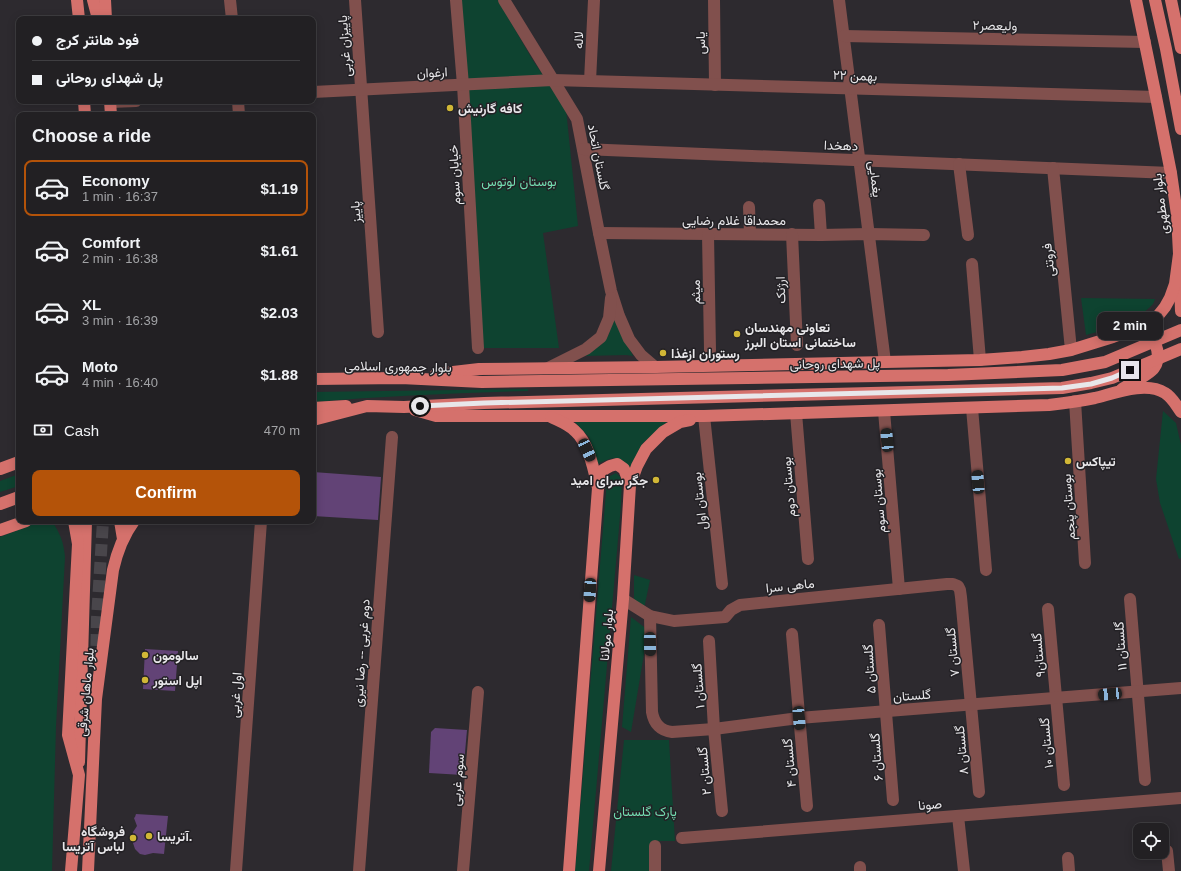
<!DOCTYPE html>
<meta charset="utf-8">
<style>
body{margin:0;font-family:Arial,Vazirmatn,sans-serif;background:#2e2d30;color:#f1f3f6;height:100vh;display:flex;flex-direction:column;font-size:15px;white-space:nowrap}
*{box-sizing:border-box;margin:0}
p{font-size:13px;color:#a2a3a6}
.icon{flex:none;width:22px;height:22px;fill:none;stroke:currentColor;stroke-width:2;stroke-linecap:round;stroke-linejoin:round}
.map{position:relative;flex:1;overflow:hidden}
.sheet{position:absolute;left:16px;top:112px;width:300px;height:412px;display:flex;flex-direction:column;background:#222023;border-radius:8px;box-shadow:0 2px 10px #0003,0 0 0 1px #3f3e41}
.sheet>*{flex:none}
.banner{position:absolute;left:16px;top:16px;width:300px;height:88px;border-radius:8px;box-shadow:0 2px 10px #0003,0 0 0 1px #3f3e41;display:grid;align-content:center;height:88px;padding:0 16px;background:#222023}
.tools{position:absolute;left:1133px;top:823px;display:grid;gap:8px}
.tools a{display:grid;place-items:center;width:36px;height:36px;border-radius:8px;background:#222023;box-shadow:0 2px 10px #0003,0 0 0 1px #3f3e41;font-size:20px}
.end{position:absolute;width:18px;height:18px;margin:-9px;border:5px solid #e8e7ea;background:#111;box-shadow:0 0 0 2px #111}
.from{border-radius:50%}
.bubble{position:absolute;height:28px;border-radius:8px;background:#222023;box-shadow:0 2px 10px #0003,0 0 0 1px #3f3e41;font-size:13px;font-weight:700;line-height:28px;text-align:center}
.car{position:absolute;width:12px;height:24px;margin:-12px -6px;border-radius:5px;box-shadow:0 0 3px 1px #0007;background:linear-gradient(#222 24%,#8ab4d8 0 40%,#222 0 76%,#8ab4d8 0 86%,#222 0)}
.banner b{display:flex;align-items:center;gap:14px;height:38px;font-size:15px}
.banner b+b{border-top:1px solid #3f3e41}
.banner i{width:10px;height:10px;background:#f1f3f6}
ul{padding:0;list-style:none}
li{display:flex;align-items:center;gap:12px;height:56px;margin:0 8px 6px;padding:0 8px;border:2px solid transparent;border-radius:8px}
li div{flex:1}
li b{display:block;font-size:15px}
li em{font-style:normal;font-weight:700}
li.selected{border-color:#b45309}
li>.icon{width:36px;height:36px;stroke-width:1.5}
h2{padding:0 16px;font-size:18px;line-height:48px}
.pay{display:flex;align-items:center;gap:10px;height:44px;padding:0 16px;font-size:15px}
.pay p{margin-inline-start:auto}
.action{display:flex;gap:8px;margin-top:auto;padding:8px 16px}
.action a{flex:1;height:46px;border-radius:8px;background:#b45309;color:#fff;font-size:16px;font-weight:700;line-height:46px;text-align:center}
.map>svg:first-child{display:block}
.green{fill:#0e4330}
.building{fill:#624376}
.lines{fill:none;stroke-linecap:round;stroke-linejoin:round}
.major-tunnel{stroke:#49464b;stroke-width:12;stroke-dasharray:12 6;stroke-linecap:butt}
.minor{stroke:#81504d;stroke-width:12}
.major{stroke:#d5716c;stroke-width:12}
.route{stroke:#e8e7ea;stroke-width:5}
.poi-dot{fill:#d1b736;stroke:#232125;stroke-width:1.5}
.labels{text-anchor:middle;stroke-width:3;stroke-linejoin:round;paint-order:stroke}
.street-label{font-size:13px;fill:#e8e7ea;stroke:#232125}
.poi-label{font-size:13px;font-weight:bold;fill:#e8e7ea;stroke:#232125;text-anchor:start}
.park-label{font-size:13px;fill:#73ddb1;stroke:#232125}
</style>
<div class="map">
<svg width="1181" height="871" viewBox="0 0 1181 871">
<rect width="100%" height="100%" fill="#2d2a2f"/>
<g class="green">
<polygon points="453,0 498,0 532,59 566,109 578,226 543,233 559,348 478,348"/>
<path d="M1081,298L1155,299C1154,302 1153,305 1150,307C1136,321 1105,330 1086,335Z"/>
<polygon points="614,320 616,321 633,356 626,355 584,356 583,354 601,345 608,336"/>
<path d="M528,389V391C456,393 385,396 313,402V392Z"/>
<polygon points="1163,411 1176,423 1181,445 1181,558 1179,559 1160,503 1156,479"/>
<path d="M572,419H670L643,443L630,467C615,456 615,456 598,464L589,437Z"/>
<polygon points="616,473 622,479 621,505 589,871 575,871 606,492 608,477"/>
<polygon points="19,474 19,486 0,492 0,481"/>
<path d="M42,521H52C60,533 64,543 65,557L56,726L52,871H0V537Z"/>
<polygon points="634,575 650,580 644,609 634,599"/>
<polygon points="631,617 648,630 631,732 622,727"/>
<polygon points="624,740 669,740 675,841 651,841 650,871 611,871"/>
</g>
<g class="building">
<polygon points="313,472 381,477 378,520 313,516"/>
<polygon points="145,649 178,651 175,691 143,689"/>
<polygon points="435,728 467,730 463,775 429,773 431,732"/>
<polygon points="136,814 168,816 164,854 153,853 145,855 140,854 135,849 132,840 133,832 137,826 134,818 135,817"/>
</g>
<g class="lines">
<polyline class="major-tunnel" points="96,664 97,618 103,521"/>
<g class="minor">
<polyline points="230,0 232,19"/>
<polyline points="355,0 378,332"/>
<polyline points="456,0 463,85 478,348"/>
<polyline points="504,0 577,119 599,233 611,291 619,316 629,339 641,355 655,367"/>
<polyline points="714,0 715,85"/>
<polyline points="839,0 885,362"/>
<polyline points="844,36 1145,42"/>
<polyline points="590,81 594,0"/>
<polyline points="313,92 553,80 1156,97"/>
<polyline points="238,101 239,115"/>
<polyline points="110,102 136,101"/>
<polyline points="583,149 1171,173"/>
<polyline points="959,164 968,235"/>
<polyline points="1053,168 1071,350"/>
<polyline points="819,205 821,235"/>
<polyline points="749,207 750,234"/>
<polyline points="599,233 821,235 869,234 924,235"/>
<polyline points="708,234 710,350"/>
<polyline points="792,234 797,345"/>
<polyline points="972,264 980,360"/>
<polyline points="548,368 586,349 601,337 609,318 611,298"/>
<polyline points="1075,401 1085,563"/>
<polyline points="972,408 986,570"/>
<polyline points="884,411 899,589"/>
<polyline points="796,413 808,559"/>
<polyline points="704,416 722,584"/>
<polyline points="623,599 650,616 674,621 725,617 731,610 740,605 947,584 953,584 958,586 960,590 961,597 979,792"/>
<polyline points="1130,599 1145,780"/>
<polyline points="1048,609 1064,785"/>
<path d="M650,616L652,712C654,724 661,731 672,732L714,729L799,718L1181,688"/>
<polyline points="879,625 893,800"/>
<polyline points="792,634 807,806"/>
<polyline points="709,641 714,729 722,811"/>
<polyline points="958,816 964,871"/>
<polyline points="682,838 1181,798"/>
<polyline points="655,846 655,871"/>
<polyline points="1167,851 1169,871"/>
<polyline points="1068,858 1069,871"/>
<polyline points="860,867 860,871"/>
<polyline points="236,871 261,521"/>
<polyline points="359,871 392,437"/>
<polyline points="463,871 478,692"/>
</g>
<g class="major">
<polyline points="77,0 79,19"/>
<polyline points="93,0 98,19"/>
<polyline points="105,0 106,19"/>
<polyline points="1136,0 1156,97 1171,173 1177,215 1179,254 1181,311"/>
<polyline points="1155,0 1166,49 1181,129"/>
<polyline points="1171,0 1181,48"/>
<polyline points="84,101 85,115"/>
<polyline points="110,101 111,115"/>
<polyline points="436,374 479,369 655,367 885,362 980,360 1022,357 1049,354 1071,350 1113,337 1147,324 1157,317 1165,307 1170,298 1175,284 1179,254"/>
<polyline points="313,379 401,378 482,382 948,375 1062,370 1105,362 1181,330"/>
<path d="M1122,389C1130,384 1149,375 1154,368C1161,359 1158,340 1147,335C1141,332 1133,334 1128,335"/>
<polyline points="313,408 346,406"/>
<path d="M415,410L436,416H704L1049,405C1065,403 1080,401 1095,398C1115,393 1146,381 1165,393C1172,397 1176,405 1181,412"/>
<path d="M551,417C559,421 568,424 575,431C589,443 594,471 598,488L569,871"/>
<polyline points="313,420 367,406 404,407 484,403 1062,388 1091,383 1112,378 1181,349"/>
<polyline points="0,469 19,462"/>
<polyline points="599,486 603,470 610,466 617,464 624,469 630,485"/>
<polyline points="0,504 19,497"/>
<polyline points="120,521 123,539"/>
<polyline points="0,530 26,521"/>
<polyline points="79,762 86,521"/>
<polyline points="71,871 79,775 68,735 78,544 74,521"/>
<path d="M88,871L96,699L113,570C117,552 123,536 134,521"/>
<polyline points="599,871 623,599 630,485 637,466 646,449 663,432 680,422 690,420"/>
</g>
</g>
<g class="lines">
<polyline class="route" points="420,406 484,403 1062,388 1091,384 1112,378 1130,370"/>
</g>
<g class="poi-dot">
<circle cx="450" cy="108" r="4"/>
<circle cx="737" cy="334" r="4"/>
<circle cx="663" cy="353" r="4"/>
<circle cx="1068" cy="461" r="4"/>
<circle cx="656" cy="480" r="4"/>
<circle cx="145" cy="655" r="4"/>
<circle cx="145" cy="680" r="4"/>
<circle cx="149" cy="836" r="4"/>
<circle cx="133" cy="838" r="4"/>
</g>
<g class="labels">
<g class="street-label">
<text transform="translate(995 25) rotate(1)" y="5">ولیعصر۲</text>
<text transform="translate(578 40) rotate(-88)" y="5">لاله</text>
<text transform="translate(700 43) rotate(-91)" y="5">یاس</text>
<text transform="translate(344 46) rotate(-94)" y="5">پاییزان غربی</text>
<text transform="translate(432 72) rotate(-3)" y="5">ارغوان</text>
<text transform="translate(855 75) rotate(2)" y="5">۲۲ بهمن</text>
<text transform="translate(841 145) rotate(2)" y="5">دهخدا</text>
<text transform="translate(599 157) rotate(79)" y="5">گلستان اتحاد</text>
<text transform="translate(454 175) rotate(-93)" y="5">خیابان سوم</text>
<text transform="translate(876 179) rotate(83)" y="5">یغمایی</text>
<text transform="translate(1160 204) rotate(-97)" y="5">بلوار مطهری</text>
<text transform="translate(355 212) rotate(-94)" y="5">پاییز</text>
<text x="734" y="225">محمداقا غلام رضایی</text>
<text transform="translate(1048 260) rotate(-96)" y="5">فروتنی</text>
<text transform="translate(780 290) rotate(-92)" y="5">ارژنک</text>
<text transform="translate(695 292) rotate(-91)" y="5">میثم</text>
<text transform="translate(835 363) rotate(-1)" y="5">پل شهدای روحانی</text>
<text transform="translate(398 366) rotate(1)" y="5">بلوار جمهوری اسلامی</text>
<text transform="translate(788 487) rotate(-95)" y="5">بوستان دوم</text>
<text transform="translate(699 501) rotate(-96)" y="5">بوستان اول</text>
<text transform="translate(878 501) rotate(-95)" y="5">بوستان سوم</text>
<text transform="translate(1068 507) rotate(-94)" y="5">بوستان پنجم</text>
<text transform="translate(790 585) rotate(-6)" y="5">ماهی سرا</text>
<text transform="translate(606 635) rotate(-85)" y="5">بلوار مولانا</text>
<text transform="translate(1120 646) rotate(-94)" y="5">گلستان ۱۱</text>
<text transform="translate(952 652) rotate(-95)" y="5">گلستان ۷</text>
<text transform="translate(361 653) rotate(-86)" y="5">دوم غربی -- رضا نیری</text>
<text transform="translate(1038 655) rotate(-95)" y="5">گلستان۹</text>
<text transform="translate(869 669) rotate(-94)" y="5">گلستان ۵</text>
<text transform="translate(698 686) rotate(-94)" y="5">گلستان ۱</text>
<text transform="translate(85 692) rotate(-85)" y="5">بلوار ماهان شرقی</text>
<text transform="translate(235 695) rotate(-86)" y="5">اول غربی</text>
<text transform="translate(912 695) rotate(-4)" y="5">گلستان</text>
<text transform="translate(1046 743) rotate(-95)" y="5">گلستان ۱۰</text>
<text transform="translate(961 750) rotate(-95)" y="5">گلستان ۸</text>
<text transform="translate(876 757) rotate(-94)" y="5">گلستان ۶</text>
<text transform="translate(789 763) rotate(-95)" y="5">گلستان ۴</text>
<text transform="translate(704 771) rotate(-95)" y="5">گلستان ۲</text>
<text transform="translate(457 780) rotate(-85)" y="5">سوم غربی</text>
<text transform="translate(930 804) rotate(-5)" y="5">صونا</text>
</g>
<g class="poi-label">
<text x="458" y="113">کافه گارنیش</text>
<text x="745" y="332">تعاونی مهندسان<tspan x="745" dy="15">ساختمانی استان البرز</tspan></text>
<text x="671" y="358">رستوران ازغذا</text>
<text x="1076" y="466">تیپاکس</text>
<text x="648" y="485" text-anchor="end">جگر سرای امید</text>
<text x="153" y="660">سالومون</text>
<text x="153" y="685">اپل استور</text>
<text x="125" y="836" text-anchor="end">فروشگاه<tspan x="125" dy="15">لباس آتریسا</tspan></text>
<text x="157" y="841">آتریسا.</text>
</g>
<g class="park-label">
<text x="519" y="186">بوستان لوتوس</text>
<text x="645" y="816">پارک گلستان</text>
</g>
</g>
</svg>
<div class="tools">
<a><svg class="icon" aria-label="locate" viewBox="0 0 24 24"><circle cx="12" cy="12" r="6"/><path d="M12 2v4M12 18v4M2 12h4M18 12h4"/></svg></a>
</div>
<i class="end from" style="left:420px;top:406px"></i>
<i class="end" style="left:1130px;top:370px"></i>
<div class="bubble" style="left:1097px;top:312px;width:66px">2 min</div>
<i class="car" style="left:887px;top:440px;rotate:355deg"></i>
<i class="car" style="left:587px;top:450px;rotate:155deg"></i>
<i class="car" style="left:978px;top:482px;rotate:355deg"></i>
<i class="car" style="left:590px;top:590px;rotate:184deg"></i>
<i class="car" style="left:650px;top:644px;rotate:179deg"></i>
<i class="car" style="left:1110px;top:694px;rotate:265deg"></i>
<i class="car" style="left:799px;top:718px;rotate:175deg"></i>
<div class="banner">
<b><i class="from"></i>فود هانتر کرج</b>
<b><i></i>پل شهدای روحانی</b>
</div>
<section class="sheet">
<h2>Choose a ride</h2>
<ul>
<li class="selected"><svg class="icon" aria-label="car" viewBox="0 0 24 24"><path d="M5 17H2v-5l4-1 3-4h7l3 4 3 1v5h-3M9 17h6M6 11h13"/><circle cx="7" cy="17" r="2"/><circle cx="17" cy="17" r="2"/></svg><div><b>Economy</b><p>1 min · 16:37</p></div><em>$1.19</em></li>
<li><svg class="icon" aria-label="car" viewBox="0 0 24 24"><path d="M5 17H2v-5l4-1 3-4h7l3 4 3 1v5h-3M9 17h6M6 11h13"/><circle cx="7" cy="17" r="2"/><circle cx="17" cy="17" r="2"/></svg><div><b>Comfort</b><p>2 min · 16:38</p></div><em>$1.61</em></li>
<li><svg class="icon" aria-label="car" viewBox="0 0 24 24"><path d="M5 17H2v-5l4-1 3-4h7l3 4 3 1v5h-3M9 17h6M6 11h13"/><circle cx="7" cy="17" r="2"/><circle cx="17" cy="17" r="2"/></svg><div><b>XL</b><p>3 min · 16:39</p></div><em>$2.03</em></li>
<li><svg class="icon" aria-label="car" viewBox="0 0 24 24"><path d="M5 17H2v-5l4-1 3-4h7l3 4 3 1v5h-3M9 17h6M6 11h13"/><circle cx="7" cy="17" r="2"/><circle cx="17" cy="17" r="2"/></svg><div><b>Moto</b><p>4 min · 16:40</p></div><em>$1.88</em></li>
</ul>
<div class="pay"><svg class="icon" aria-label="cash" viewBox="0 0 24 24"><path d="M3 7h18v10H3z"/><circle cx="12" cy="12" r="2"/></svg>Cash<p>470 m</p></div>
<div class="action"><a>Confirm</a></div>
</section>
</div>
